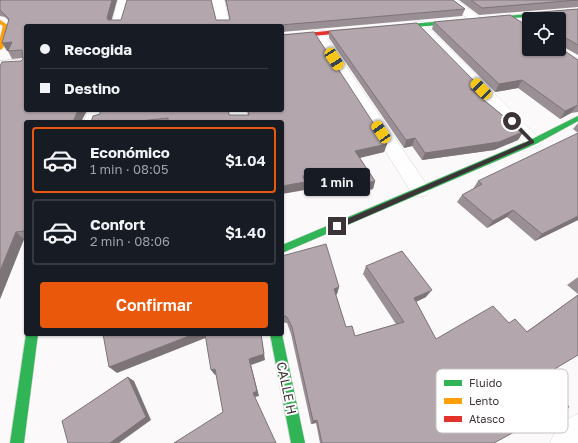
<!DOCTYPE html>
<html lang="es">
<meta charset="utf-8">
<style>
body{margin:0;font-family:"Golos Text",sans-serif;background:#242831;color:#f1f3f6;height:100vh;display:flex;flex-direction:column;font-size:15px;white-space:nowrap}
*{box-sizing:border-box;margin:0}
p{font-size:13px;color:#9ea1a6}
.icon{flex:none;width:22px;height:22px;fill:none;stroke:currentColor;stroke-width:2;stroke-linecap:round;stroke-linejoin:round}
.map{position:relative;flex:1;overflow:hidden}
.details{position:absolute;left:24px;top:120px;width:260px;height:216px;display:flex;flex-direction:column;background:#171b24;border-radius:4px;box-shadow:0 1px 3px #0004}
.details>*{flex:none}
.guide{position:absolute;left:24px;top:24px;width:260px;height:88px;border-radius:4px;box-shadow:0 1px 3px #0004;display:grid;align-content:center;height:88px;padding:0 16px;background:#171b24}
.tools{position:absolute;left:522px;top:12px;display:grid;gap:8px}
.tools a{display:grid;place-items:center;width:44px;height:44px;border-radius:4px;background:#171b24;box-shadow:0 1px 3px #0004;font-size:20px}
.end{position:absolute;width:18px;height:18px;margin:-9px;border:5px solid #3d3438;background:#fff;box-shadow:0 0 0 2px #fff}
.from{border-radius:50%}
.bubble{position:absolute;height:28px;border-radius:4px;background:#171b24;box-shadow:0 1px 3px #0004;font-size:13px;font-weight:600;line-height:28px;text-align:center}
.car{position:absolute;width:12px;height:24px;margin:-12px -6px;border-radius:5px;box-shadow:0 0 3px 1px #0007;background:linear-gradient(#f5c518 24%,#345 0 40%,#f5c518 0 76%,#345 0 86%,#f5c518 0)}
.guide b{display:flex;align-items:center;gap:14px;height:38px;font-size:15px}
.guide b+b{border-top:1px solid #363941}
.guide i{width:10px;height:10px;background:#f1f3f6}
ul{padding:7px 0 0;list-style:none}
li{display:flex;align-items:center;gap:12px;height:66px;margin:0 8px 6px;padding:0 8px;border:2px solid #363941;border-radius:4px}
li div{flex:1}
li b{display:block;font-size:15px}
li em{font-style:normal;font-weight:600}
li.selected{border-color:#ea580c}
li>.icon{width:36px;height:36px;stroke-width:1.5}
.button{display:flex;gap:8px;margin-top:auto;padding:8px 16px}
.button a{flex:1;height:46px;border-radius:4px;background:#ea580c;color:#fff;font-size:16px;font-weight:600;line-height:46px;text-align:center}
.map>svg:first-child{display:block}
.lines{fill:none;stroke-linecap:round;stroke-linejoin:round}
.street-casing{stroke:#dad6d8;stroke-width:1}
.fast-casing{stroke:#dad6d8;stroke-width:1}
.slow-casing{stroke:#dad6d8;stroke-width:1}
.jam-casing{stroke:#dad6d8;stroke-width:1}
.street{fill:#fefefe;fill-rule:evenodd}
.fast{fill:#30b455;fill-rule:evenodd}
.slow{fill:#ff9f0a;fill-rule:evenodd}
.jam{fill:#e5322d;fill-rule:evenodd}
.wall{fill:#9a8f94}
.shaded-wall{fill:#7d7478}
.building{fill:#b3a6ac;stroke:#7d7478}
.route{fill:#3d3438}
.labels{text-anchor:middle;stroke-width:4;stroke-linejoin:round;paint-order:stroke}
.near-street-label{font-size:13px;fill:#3d3438;stroke:#fff}
.key{fill:#fff;stroke:#c5c2c3;stroke-width:1}
.key-label{font-size:11px;fill:#3d3438}
</style>
<div class="map">
<svg width="578" height="443" viewBox="0 0 578 443">
<rect width="100%" height="100%" fill="#fbf9fa"/>
<g class="lines">
<g class="street-casing">
<g id="street">
<polygon points="118,0 130,0 123,26 111,26"/>
<polygon points="212,0 224,0 230,26 218,26"/>
<polygon points="444,0 457,0 482,19 480,22 472,22"/>
<polygon points="419,21 423,22 539,138 542,142 539,146 533,148 527,146 415,28 413,25 415,22"/>
<polygon points="318,30 322,31 427,185 430,190 427,195 420,197 413,195 312,34 314,31"/>
<polygon points="26,59 26,67 0,69 0,61"/>
<polygon points="88,110 104,110 102,122 84,122"/>
<polygon points="230,110 246,110 249,122 231,122"/>
<path d="M578,414V443H550C556,428 563,420 578,414Z"/>
</g>
</g>
<g class="fast-casing">
<g id="fast">
<polygon points="578,10 578,12 373,31 370,29 373,27"/>
<polygon points="578,116 578,121 536,144 282,253 282,245 530,140"/>
<polygon points="26,334 38,334 24,443 10,443"/>
<polygon points="270,334 282,334 305,443 291,443"/>
</g>
</g>
<g class="slow-casing">
<polygon id="slow" points="0,20 9,26 3,48 0,50 0,38 3,26 0,24"/>
</g>
<g class="jam-casing">
<polygon id="jam" points="373,27 376,29 375,30 282,39 282,35"/>
</g>
<use href="#street" class="street"/>
<use href="#fast" class="fast"/>
<use href="#slow" class="slow"/>
<use href="#jam" class="jam"/>
</g>
<g class="wall">
<polygon points="0,0 117,0 111,20 230,20 225,0 453,0 465,9 462,16 282,32 282,26 26,26 26,110 87,110 81,122 26,122 26,239 24,239 0,299 0,66 21,61 23,59 23,58 12,59 8,51 7,51 9,21 5,17 0,16"/>
<polygon points="459,0 578,0 578,7 479,15"/>
<polygon points="578,9 578,55 560,45 559,46 559,19 529,19 529,23 526,20 529,13"/>
<polygon points="434,22 528,27 578,60 578,112 571,113 560,119 518,88 495,92 432,29"/>
<polygon points="329,31 477,94 523,132 518,140 494,150 422,160 412,146 404,148 329,38"/>
<polygon points="100,110 229,110 229,115 248,115 247,110 282,110 387,144 384,152 360,158 375,181 373,189 347,195 340,183 308,189 305,184 305,190 282,122 91,122 100,114"/>
<polygon points="578,123 578,133 573,129"/>
<polygon points="478,181 578,220 535,241 507,217 487,228 457,202 462,195 473,189"/>
<polygon points="282,256 339,287 337,294 336,295 346,327 355,336 396,324 363,274 366,266 426,297 416,302 436,339 509,323 526,332 578,295 578,356 577,355 543,376 551,418 538,422 537,419 494,443 320,443 316,423 311,424 291,334 287,323 282,322"/>
<polygon points="578,277 578,294 567,285"/>
</g>
<g class="shaded-wall">
<polygon points="112,0 117,0 110,26 107,18"/>
<polygon points="12,42 17,49 7,51 2,43"/>
<polygon points="522,80 518,88 495,92 499,84"/>
<polygon points="480,87 477,95 470,89"/>
<polygon points="577,105 571,113 560,119 565,111"/>
<polygon points="78,110 87,110 81,122 73,122"/>
<polygon points="523,132 518,140 494,150 422,160 425,153"/>
<polygon points="415,138 412,146 404,148 406,140"/>
<polygon points="387,144 384,152 354,159 355,151"/>
<polygon points="305,175 305,190 282,194 282,186"/>
<polygon points="342,175 340,183 308,189 309,181"/>
<polygon points="375,181 373,189 347,195 349,187"/>
<polygon points="513,210 507,217 487,228 493,221"/>
<polygon points="578,216 578,220 535,241 542,234"/>
<polygon points="26,226 26,233 24,231"/>
<polygon points="16,232 24,239 0,299 0,271"/>
<polygon points="339,287 337,294 332,297 334,289"/>
<polygon points="432,290 426,297 409,305 414,298"/>
<polygon points="194,334 207,334 208,337 117,373 109,367"/>
<polygon points="261,334 265,360 251,365 259,396 255,397 253,393 249,359"/>
<polygon points="215,369 218,374 215,375 211,370"/>
<polygon points="128,377 134,381 151,420 119,443 110,443"/>
<polygon points="317,420 316,423 311,424 313,421"/>
</g>
<g class="building">
<polygon points="0,0 112,0 107,18 108,20 121,20 127,0 211,0 216,20 230,20 226,0 453,0 465,9 281,25 281,26 26,26 26,110 78,110 73,122 26,122 26,226 24,231 16,232 0,271 0,66 2,62 21,61 23,59 22,50 8,51 12,42 2,43 9,19 0,10"/>
<polygon points="471,0 578,0 482,8"/>
<polygon points="578,9 578,45 564,37 562,40 559,40 559,19 534,19 534,17 529,13"/>
<polygon points="510,15 529,27 529,49 559,49 559,47 578,60 578,105 565,111 522,80 499,84 434,22"/>
<polygon points="417,23 480,87 470,89 523,132 499,142 425,153 415,138 406,140 329,31"/>
<polygon points="314,32 387,144 355,151 375,181 349,187 342,175 309,181 305,175 303,176 305,182 282,186 282,122 168,122 168,118 130,122 91,122 93,116 100,114 100,110 228,110 229,115 249,115 248,110 282,110 282,35"/>
<polygon points="578,133 578,216 542,234 513,210 493,221 462,195 482,184 478,181"/>
<polygon points="326,244 339,287 334,289 346,327 352,326 355,336 404,322 366,266 402,251 432,290 414,298 436,339 493,306 509,323 515,319 527,332 578,295 578,355 543,376 569,407 551,418 547,414 494,443 322,443 317,420 313,421 292,327 287,317 282,315 282,256"/>
<polygon points="103,334 194,334 109,367"/>
<polygon points="205,334 261,334 264,354 249,359 257,391 253,393 276,443 174,443 223,412 215,369 211,370"/>
<polygon points="128,377 146,417 110,443 68,443 62,421"/>
</g>
<polygon class="route" points="510,120 514,120 534,141 534,143 340,228 335,228 335,224 529,141 510,122"/>
<g class="labels">
<g class="near-street-label">
<text transform="translate(287 388) rotate(78)" y="5">CALLE H</text>
</g>
</g>
<rect x="436" y="369" width="132" height="64" rx="6" class="key"/>
<rect x="444" y="380" width="18" height="6" fill="#30b455"/>
<rect x="444" y="398" width="18" height="6" fill="#ff9f0a"/>
<rect x="444" y="416" width="18" height="6" fill="#e5322d"/>
<g class="key-label">
<text x="469" y="387">Fluido</text>
<text x="469" y="405">Lento</text>
<text x="469" y="423">Atasco</text>
</g>
</svg>
<div class="tools">
<a><svg class="icon" aria-label="locate" viewBox="0 0 24 24"><circle cx="12" cy="12" r="6"/><path d="M12 2v4M12 18v4M2 12h4M18 12h4"/></svg></a>
</div>
<i class="end from" style="left:512px;top:121px"></i>
<i class="end" style="left:337px;top:226px"></i>
<div class="bubble" style="left:304px;top:168px;width:66px">1 min</div>
<i class="car" style="left:334px;top:59px;rotate:147deg"></i>
<i class="car" style="left:481px;top:89px;rotate:316deg"></i>
<i class="car" style="left:381px;top:132px;rotate:326deg"></i>
<div class="guide">
<b><i class="from"></i>Recogida</b>
<b><i></i>Destino</b>
</div>
<section class="details">
<ul>
<li class="selected"><svg class="icon" aria-label="car" viewBox="0 0 24 24"><path d="M5 17H2v-5l4-1 3-4h7l3 4 3 1v5h-3M9 17h6M6 11h13"/><circle cx="7" cy="17" r="2"/><circle cx="17" cy="17" r="2"/></svg><div><b>Económico</b><p>1 min · 08:05</p></div><em>$1.04</em></li>
<li><svg class="icon" aria-label="car" viewBox="0 0 24 24"><path d="M5 17H2v-5l4-1 3-4h7l3 4 3 1v5h-3M9 17h6M6 11h13"/><circle cx="7" cy="17" r="2"/><circle cx="17" cy="17" r="2"/></svg><div><b>Confort</b><p>2 min · 08:06</p></div><em>$1.40</em></li>
</ul>
<div class="button"><a>Confirmar</a></div>
</section>
</div>
